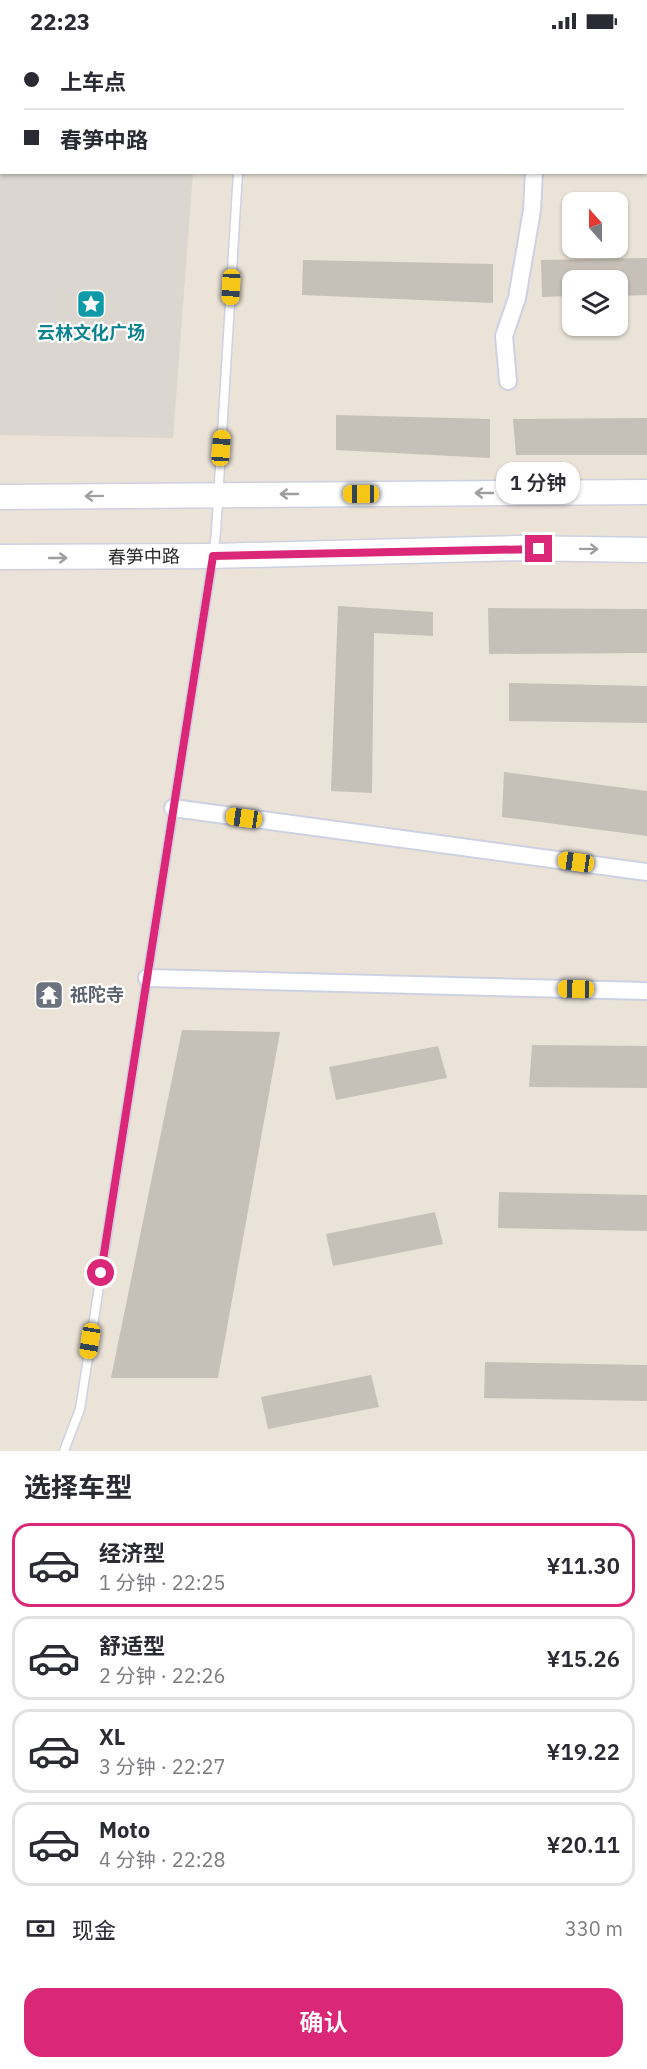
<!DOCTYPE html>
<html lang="zh">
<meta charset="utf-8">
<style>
body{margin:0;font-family:"IBM Plex Sans","Noto Sans SC",sans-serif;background:#f2f2f3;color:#2b2b33;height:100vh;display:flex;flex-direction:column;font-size:22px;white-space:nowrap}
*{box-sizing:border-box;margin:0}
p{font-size:20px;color:#7c7c81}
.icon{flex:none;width:33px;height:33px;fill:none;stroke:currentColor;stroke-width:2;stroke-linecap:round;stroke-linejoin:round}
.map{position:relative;height:1409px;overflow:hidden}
.panel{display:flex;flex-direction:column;background:#fff;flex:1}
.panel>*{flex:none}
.banner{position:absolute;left:0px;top:0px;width:648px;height:132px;box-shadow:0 2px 4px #0004;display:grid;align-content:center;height:132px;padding:0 24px;background:#fff}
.needle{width:39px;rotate:339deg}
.fabs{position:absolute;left:562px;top:150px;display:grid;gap:12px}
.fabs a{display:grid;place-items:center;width:66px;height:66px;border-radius:12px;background:#fff;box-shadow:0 2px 4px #0004;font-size:30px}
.end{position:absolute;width:27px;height:27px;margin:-14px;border:8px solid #db2777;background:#fff;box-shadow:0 0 0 3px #fff}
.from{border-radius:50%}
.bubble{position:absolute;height:42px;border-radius:18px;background:#fff;box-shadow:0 2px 4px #0004;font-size:20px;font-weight:600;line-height:42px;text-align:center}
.car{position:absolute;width:18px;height:36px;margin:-18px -9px;border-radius:8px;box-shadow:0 0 4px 2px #0007;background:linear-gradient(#f5c518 24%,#345 0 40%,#f5c518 0 76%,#345 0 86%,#f5c518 0)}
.banner b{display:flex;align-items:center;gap:21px;height:57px;font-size:22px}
.banner b+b{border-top:2px solid #e1e1e2}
.banner i{width:15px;height:15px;background:#2b2b33}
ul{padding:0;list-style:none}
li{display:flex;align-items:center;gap:18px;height:84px;margin:0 12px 9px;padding:0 12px;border:3px solid #e1e1e2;border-radius:18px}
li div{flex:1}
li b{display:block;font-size:22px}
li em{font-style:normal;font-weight:600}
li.selected{border-color:#db2777}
li>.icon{width:54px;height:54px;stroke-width:1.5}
h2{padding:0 24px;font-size:27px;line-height:72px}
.pay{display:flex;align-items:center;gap:15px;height:66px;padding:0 24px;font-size:22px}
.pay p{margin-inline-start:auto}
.primary-button{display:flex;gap:12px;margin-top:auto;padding:12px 24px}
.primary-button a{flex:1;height:69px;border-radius:18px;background:#db2777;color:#fff;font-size:24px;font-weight:600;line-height:69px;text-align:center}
.status{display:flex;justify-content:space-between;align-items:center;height:42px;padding:0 30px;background:#fff;direction:ltr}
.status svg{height:16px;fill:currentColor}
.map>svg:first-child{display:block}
.plaza{fill:#dbd6cf}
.building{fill:#c6c0b8}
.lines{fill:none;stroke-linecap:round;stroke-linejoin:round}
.service-casing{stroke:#cdd1e2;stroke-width:11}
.minor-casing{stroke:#cdd1e2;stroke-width:20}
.secondary-casing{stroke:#cdd1e2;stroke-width:27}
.service{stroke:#fff;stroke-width:8}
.minor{stroke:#fff;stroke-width:16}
.secondary{stroke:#fff;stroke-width:24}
.oneway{stroke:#9e9e9e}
.route{stroke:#db2777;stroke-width:8}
.labels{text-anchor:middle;stroke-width:4.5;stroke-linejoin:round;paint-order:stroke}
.culture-label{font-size:18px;font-weight:bold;fill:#0d838f;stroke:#fff}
.street-label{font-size:18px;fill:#282828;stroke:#fff}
.worship-label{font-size:18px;font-weight:bold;fill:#5b616d;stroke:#fff;text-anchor:start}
</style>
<div class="status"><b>22:23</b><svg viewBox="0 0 49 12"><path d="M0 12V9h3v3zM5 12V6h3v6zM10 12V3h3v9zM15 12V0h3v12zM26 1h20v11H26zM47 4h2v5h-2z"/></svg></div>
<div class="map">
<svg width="647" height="1409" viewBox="0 0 647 1409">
<rect width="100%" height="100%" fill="#ebe3d8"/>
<polygon class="plaza" points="0,0 202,0 2,2 2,130 193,131 173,396 0,393"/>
<g class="building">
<polygon points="647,216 647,253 618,254 618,238 573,238 573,254 542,255 541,218"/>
<polygon points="303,218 493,222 493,261 302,253"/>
<polygon points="336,373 490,377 490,416 336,408"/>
<polygon points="647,376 647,413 516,413 513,377"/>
<polygon points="338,564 433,570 433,594 374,591 372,751 331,749"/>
<polygon points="488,566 647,567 647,611 489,612"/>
<polygon points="509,641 647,644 647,681 509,679"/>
<polygon points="504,730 647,749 647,794 502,775"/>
<polygon points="182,988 280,990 218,1336 111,1336"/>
<polygon points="532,1003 647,1004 647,1046 529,1045"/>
<polygon points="438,1004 447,1036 336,1058 329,1025"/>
<polygon points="499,1150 647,1153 647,1189 498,1186"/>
<polygon points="435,1170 443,1202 333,1224 326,1192"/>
<polygon points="485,1320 647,1323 647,1359 484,1356"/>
<polygon points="371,1333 379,1365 268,1387 261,1355"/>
</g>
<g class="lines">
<g class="service-casing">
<g id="service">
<polyline points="246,2 246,0"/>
<polyline points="64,1409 80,1367 213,514 216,490 238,130"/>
</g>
</g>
<g class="minor-casing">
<g id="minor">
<polyline points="491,0 491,2"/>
<polyline points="646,38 647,38"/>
<polyline points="508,339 504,294 517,256 532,168 534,130"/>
<polyline points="173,766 647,830"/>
<polyline points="147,936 647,949"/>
</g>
</g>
<g class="secondary-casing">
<g id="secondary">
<polyline points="0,455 647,450"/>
<polyline points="0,515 213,514 518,506 647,508"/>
</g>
</g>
<use href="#service" class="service"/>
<use href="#minor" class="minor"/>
<use href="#secondary" class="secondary"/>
</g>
<defs><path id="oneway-shaft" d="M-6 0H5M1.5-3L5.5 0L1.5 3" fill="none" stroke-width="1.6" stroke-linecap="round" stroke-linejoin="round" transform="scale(1.5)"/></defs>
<g class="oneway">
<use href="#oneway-shaft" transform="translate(484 451) rotate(180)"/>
<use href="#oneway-shaft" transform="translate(289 452) rotate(180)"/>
<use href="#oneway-shaft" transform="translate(94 454) rotate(179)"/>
<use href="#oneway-shaft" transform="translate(589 507) rotate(1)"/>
<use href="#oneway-shaft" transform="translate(58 516)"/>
</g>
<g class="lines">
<polyline class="route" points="101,1231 213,514 539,507"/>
</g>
<defs>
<g id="sight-square" transform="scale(1.5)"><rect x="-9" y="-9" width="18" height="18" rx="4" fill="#0f9aa8" stroke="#fff"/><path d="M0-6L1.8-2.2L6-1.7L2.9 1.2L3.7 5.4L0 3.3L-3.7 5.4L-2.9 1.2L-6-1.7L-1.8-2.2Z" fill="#fff"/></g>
<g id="temple-square" transform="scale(1.5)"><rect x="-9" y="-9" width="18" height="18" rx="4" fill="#6b7280" stroke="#fff"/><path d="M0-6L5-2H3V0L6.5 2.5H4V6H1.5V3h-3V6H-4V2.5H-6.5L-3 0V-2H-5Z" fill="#fff"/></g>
</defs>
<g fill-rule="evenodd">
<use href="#sight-square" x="91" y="262"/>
<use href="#temple-square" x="49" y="953"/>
</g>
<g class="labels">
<g class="culture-label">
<text x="91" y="297">云林文化广场</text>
</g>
<g class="street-label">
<text transform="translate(144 515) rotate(-1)" y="6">春笋中路</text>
</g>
<g class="worship-label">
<text x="70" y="959">祇陀寺</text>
</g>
</g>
</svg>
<div class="fabs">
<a><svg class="needle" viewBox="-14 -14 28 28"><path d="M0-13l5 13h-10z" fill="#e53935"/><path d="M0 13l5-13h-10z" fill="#7c7c81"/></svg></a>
<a><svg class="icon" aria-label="layers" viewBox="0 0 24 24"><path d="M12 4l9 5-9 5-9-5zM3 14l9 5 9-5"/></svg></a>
</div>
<i class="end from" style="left:101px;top:1231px"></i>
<i class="end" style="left:539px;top:507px"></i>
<div class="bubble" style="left:496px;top:420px;width:84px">1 分钟</div>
<i class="car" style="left:231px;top:245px;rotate:183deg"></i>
<i class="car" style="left:221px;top:406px;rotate:4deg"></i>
<i class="car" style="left:361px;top:452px;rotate:270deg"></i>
<i class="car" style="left:244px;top:776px;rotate:278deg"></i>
<i class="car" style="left:576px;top:820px;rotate:278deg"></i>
<i class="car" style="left:576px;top:947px;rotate:271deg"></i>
<i class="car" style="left:90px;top:1299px;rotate:189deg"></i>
<div class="banner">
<b><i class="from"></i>上车点</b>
<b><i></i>春笋中路</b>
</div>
</div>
<section class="panel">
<h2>选择车型</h2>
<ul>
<li class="selected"><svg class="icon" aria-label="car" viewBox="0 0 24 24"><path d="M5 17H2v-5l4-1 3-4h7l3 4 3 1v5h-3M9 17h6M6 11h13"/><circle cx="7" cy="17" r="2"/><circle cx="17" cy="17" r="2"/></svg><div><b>经济型</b><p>1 分钟 · 22:25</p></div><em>¥11.30</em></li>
<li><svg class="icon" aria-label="car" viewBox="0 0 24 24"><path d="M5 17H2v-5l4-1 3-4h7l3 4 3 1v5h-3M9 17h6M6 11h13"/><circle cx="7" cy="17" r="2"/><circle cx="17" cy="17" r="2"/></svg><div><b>舒适型</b><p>2 分钟 · 22:26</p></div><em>¥15.26</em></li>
<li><svg class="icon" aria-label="car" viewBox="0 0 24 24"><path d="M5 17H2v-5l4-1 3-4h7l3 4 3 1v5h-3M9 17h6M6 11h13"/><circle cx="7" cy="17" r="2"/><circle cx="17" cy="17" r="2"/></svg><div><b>XL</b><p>3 分钟 · 22:27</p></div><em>¥19.22</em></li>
<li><svg class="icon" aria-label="car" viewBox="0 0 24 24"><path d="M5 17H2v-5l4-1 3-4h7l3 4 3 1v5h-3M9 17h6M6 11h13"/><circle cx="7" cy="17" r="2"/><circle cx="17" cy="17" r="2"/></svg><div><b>Moto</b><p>4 分钟 · 22:28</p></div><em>¥20.11</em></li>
</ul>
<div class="pay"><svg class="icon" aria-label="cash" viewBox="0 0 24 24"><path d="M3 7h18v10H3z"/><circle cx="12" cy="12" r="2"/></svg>现金<p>330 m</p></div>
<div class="primary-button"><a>确认</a></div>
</section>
